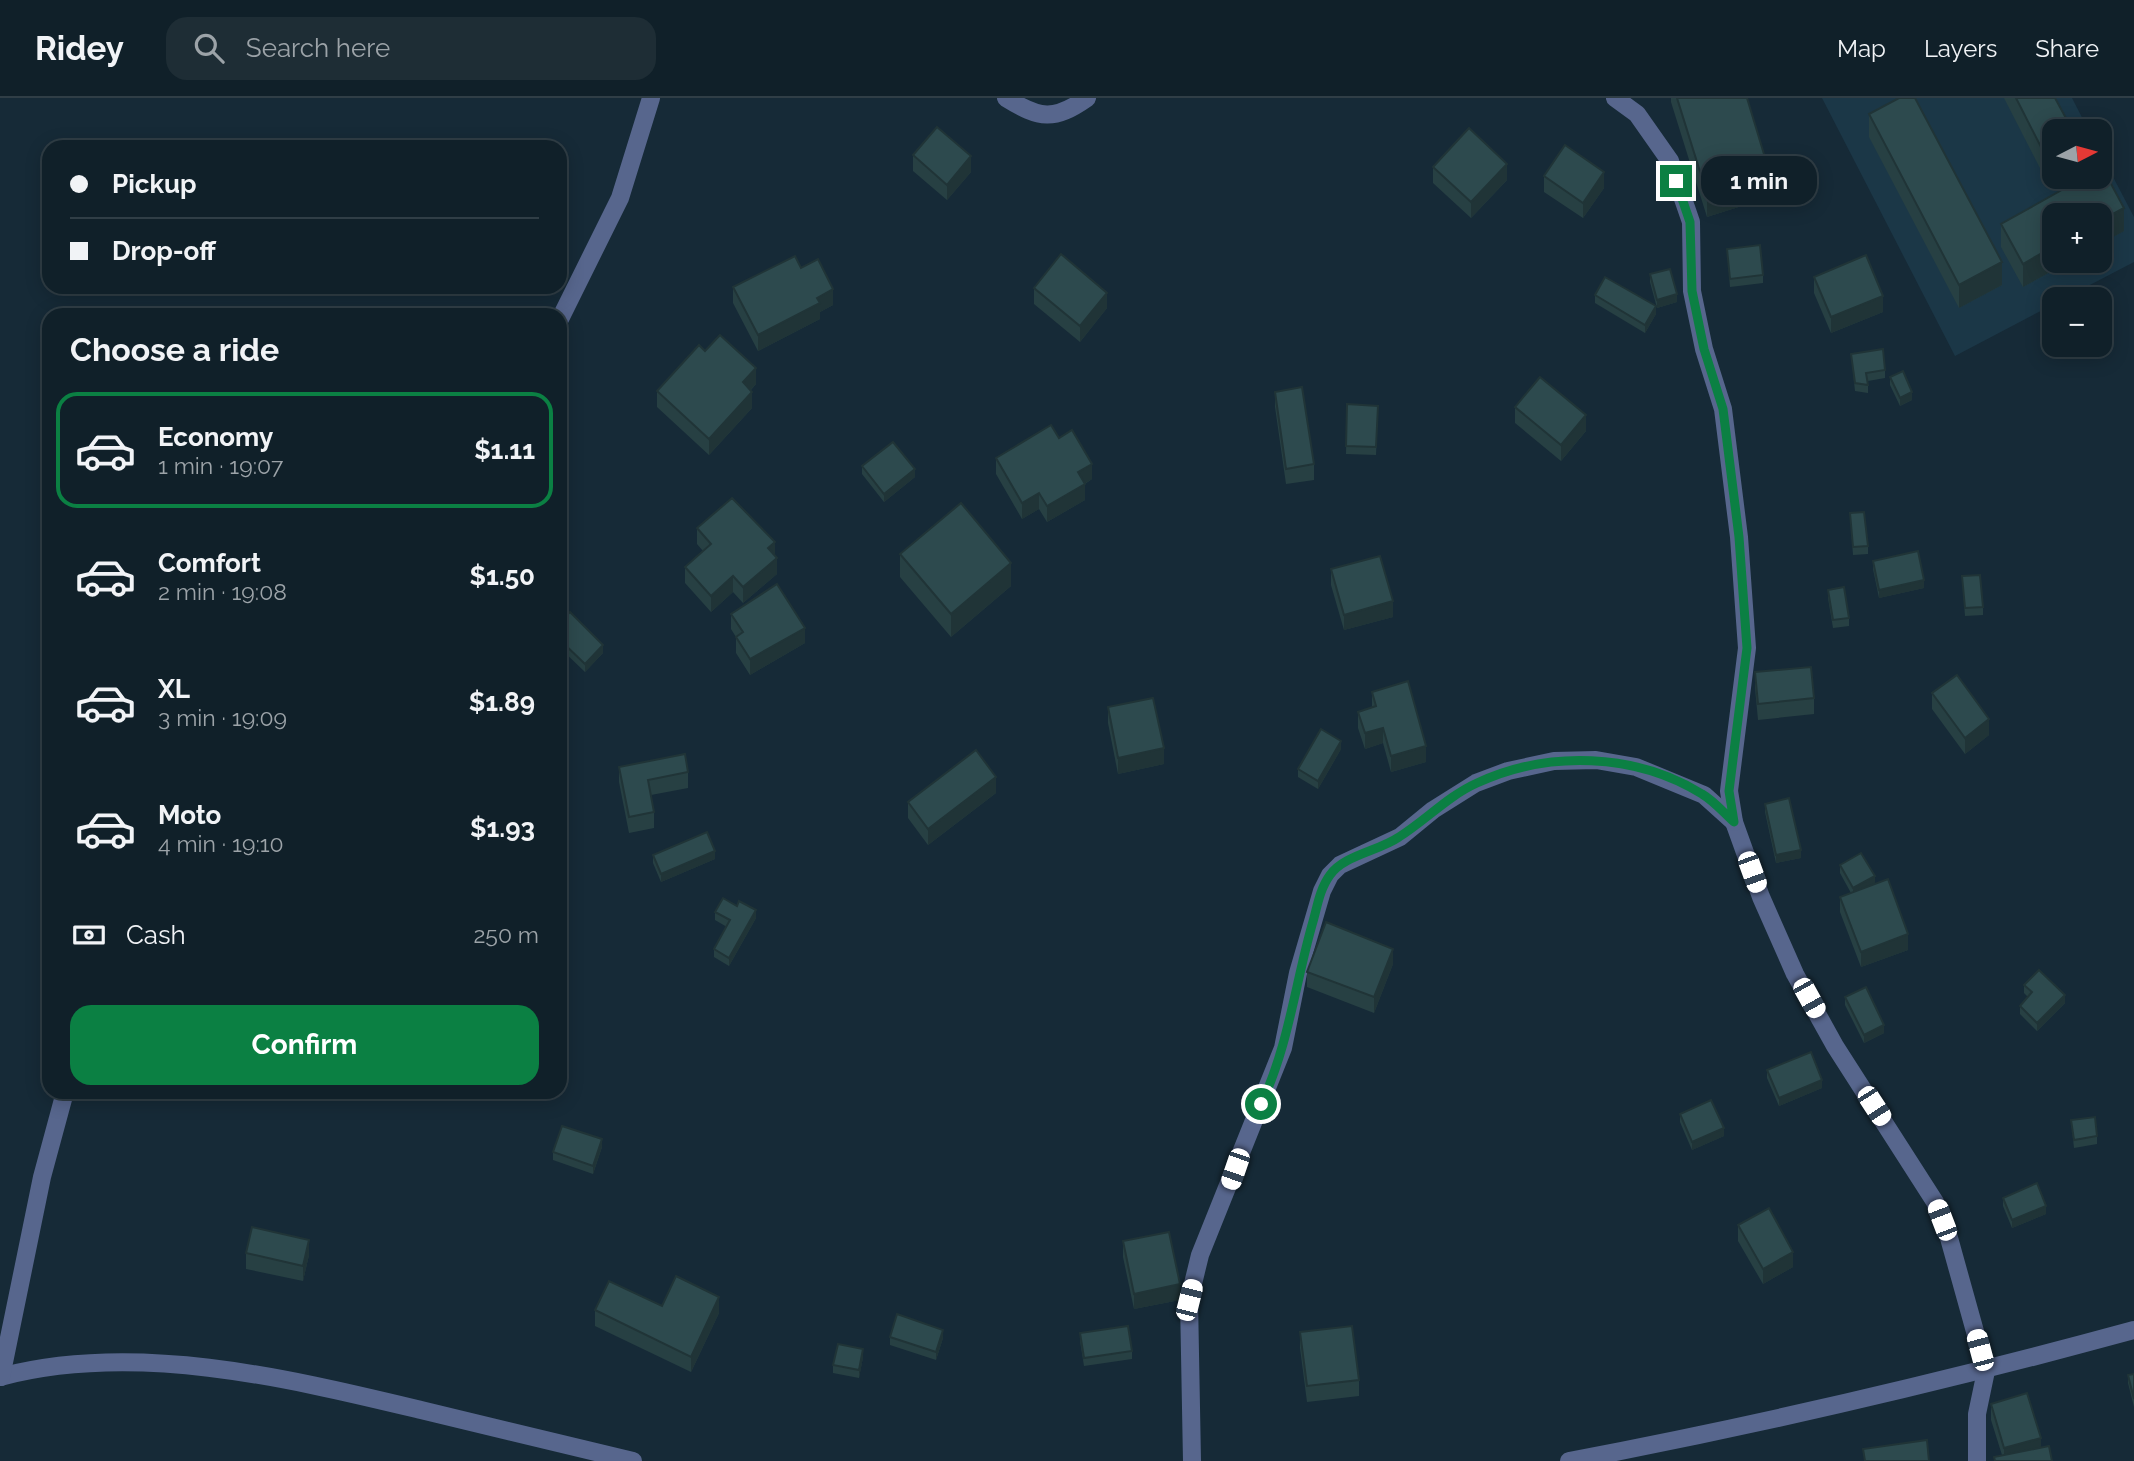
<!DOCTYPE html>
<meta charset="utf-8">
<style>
body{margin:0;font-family:Raleway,sans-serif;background:#1e2d35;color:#f1f3f6;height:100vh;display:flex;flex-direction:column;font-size:26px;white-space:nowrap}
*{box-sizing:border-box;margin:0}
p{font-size:23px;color:#9ca3a8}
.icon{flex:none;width:38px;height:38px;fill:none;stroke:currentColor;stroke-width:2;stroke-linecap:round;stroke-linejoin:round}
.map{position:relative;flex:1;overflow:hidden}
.side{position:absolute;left:42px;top:210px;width:525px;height:791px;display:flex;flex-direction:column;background:#102029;border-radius:21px;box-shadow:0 4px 18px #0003,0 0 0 2px #303e46}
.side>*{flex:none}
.banner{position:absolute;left:42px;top:42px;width:525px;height:154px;border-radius:21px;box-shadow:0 4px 18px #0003,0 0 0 2px #303e46;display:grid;align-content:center;height:154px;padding:0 28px;background:#102029}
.needle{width:46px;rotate:84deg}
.tools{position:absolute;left:2042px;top:21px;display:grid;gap:14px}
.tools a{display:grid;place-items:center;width:70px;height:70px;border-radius:14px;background:#102029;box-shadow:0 4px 18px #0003,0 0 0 2px #303e46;font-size:35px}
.end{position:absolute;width:32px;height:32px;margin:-16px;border:9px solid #0b8043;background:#fff;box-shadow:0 0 0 4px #fff}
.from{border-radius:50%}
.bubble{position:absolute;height:49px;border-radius:21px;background:#102029;box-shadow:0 4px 18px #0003,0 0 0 2px #303e46;font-size:23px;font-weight:700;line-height:49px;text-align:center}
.car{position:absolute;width:21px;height:42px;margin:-21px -10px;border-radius:9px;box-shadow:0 0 5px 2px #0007;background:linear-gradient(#fff 24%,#345 0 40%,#fff 0 76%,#345 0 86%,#fff 0)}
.banner b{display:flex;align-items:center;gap:24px;height:66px;font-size:26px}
.banner b+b{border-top:2px solid #303e46}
.banner i{width:18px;height:18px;background:#f1f3f6}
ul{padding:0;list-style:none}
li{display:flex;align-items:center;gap:21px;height:116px;margin:0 14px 10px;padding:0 14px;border:4px solid transparent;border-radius:21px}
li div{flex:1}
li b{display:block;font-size:26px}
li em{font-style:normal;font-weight:700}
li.on{border-color:#0b8043}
li>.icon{width:63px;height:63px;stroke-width:1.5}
h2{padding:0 28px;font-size:32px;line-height:84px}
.pay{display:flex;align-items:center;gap:18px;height:77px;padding:0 28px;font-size:26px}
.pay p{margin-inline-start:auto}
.button{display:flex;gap:14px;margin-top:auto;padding:14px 28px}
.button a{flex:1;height:80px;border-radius:21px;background:#0b8043;color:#fff;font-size:28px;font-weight:700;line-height:80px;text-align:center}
header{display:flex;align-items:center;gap:42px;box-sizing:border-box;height:98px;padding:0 35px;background:#102029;border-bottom:2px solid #303e46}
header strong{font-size:33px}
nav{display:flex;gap:38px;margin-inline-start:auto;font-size:24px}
.search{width:490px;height:63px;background:#1e2d35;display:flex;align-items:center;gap:18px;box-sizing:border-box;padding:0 24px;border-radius:21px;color:#9ca3a8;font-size:26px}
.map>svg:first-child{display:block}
.built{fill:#1b3747;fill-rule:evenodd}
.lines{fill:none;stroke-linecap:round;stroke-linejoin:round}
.minor{stroke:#57668d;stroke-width:18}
.wall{fill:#274043}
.shaded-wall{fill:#203437}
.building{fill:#2d4a4e;stroke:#203437;stroke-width:2}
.route{stroke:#0b8043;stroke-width:9}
</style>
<header>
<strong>Ridey</strong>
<div class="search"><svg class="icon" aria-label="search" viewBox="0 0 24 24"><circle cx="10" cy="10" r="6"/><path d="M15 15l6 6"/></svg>Search here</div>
<nav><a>Map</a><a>Layers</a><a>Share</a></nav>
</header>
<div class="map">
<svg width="2134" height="1363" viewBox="0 0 2134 1363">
<rect width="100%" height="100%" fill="#162a37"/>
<path class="built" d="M1822,0H2072L2089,33H2054V79H2100V54L2134,119V164L2063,201H2054V206L1955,258ZM2054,117H2100V163H2054Z"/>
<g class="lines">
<g class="minor">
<path d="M1006,0C1040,21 1054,23 1087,0"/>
<polyline points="1615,0 1637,16 1670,63 1691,124 1692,193 1704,251 1723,311 1739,439 1747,550 1729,693 1734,724 1761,799 1795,876 1835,948 1935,1104 1949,1140 1986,1273 1977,1316 1977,1363"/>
<polyline points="560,221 620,100 651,0"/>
<path d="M0,1279C135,1243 287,1280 421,1312C491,1329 562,1346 633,1363"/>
<polyline points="1,1279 42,1079 65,994"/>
<polyline points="1192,1363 1189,1202 1200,1157 1283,950 1298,875 1322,793 1330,777 1340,767 1400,739 1433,712 1476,685 1508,673 1554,663 1596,662 1636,669 1704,697 1734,724"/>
<path d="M1569,1363C1759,1327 1947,1283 2134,1232"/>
</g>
</g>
<g class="wall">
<polygon points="1671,0 1747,0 1770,99 1707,119 1671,4"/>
<polygon points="2004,0 2055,0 2043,76"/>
<polygon points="1869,16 2002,187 1959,210 1869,39"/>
<polygon points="913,57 971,74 947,102 913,73"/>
<polygon points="1433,69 1507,82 1471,120 1433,85"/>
<polygon points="2102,69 2124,110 2124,133 2100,146 2100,117 2054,117 2054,163 2070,163 2023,189 2001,149 2001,126 2085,79 2100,79 2100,71"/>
<polygon points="1544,78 1604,90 1583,120 1544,94"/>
<polygon points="1727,151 1763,177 1763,185 1730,189"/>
<polygon points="801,170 833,207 820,214 820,221 758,253 733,205 733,189"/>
<polygon points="1650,176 1677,204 1657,210 1650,184"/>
<polygon points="1814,179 1883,214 1831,235 1814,195"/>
<polygon points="1034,190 1107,210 1080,244 1034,206"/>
<polygon points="1595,197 1656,216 1645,235 1595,205"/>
<polygon points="705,253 756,286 751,292 752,310 709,357 657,309 657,293"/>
<polygon points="1851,256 1885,272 1885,280 1868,283 1868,295 1855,293"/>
<polygon points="1890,279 1912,302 1900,308 1890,287"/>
<polygon points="1275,294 1314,366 1314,382 1286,386 1275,309"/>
<polygon points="1347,306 1378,308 1376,357 1346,356"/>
<polygon points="1515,309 1586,333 1561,363 1515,325"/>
<polygon points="1059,340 1092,381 1085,386 1085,402 1047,424 1039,411 1022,421 996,376 996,360"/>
<polygon points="862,368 915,379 884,404 862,376"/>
<polygon points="1850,415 1868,448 1868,456 1853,457"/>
<polygon points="697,430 775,458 777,476 743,505 733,494 711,514 685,485 685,469 703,453 697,446"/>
<polygon points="900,456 1011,488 951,539 900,479"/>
<polygon points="1873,463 1924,490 1879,500 1873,471"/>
<polygon points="1331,471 1393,519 1344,532 1331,487"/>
<polygon points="1962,478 1983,509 1983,517 1965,518"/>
<polygon points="1828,492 1849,520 1849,528 1833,530 1828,500"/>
<polygon points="731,516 805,545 750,577 736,555 736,539 731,531"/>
<polygon points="560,524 603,555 585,574 560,550"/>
<polygon points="1755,574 1814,600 1814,616 1758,622 1755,590"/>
<polygon points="1372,594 1426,664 1391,674 1383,645 1365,651 1358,630 1358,614 1372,609"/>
<polygon points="1932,595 1989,637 1965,656 1932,611"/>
<polygon points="1108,609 1164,666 1118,676 1108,625"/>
<polygon points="1341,651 1318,691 1298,679 1298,671"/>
<polygon points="619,669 688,674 688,690 651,697 654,714 654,730 629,735 619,684"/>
<polygon points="996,695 928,747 908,720 908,704"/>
<polygon points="1765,706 1801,760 1776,765 1765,714"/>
<polygon points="653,757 715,761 661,784 653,765"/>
<polygon points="1840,767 1875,786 1908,852 1861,869 1840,814 1840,799 1851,795 1840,775"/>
<polygon points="737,808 756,820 729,868 714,859 714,851 727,829 715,822 715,814"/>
<polygon points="1393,866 1374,915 1307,889 1307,874"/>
<polygon points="2024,887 2065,905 2037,933 2020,916 2020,908 2028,899 2024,895"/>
<polygon points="1845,899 1884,935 1864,945 1845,907"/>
<polygon points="1767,972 1822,990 1779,1008 1767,980"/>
<polygon points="1680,1016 1724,1038 1692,1052 1680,1024"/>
<polygon points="2071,1022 2097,1038 2097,1046 2074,1050"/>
<polygon points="602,1049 593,1076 553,1062 553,1054"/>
<polygon points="2003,1100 2046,1116 2012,1130 2003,1108"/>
<polygon points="1738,1127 1793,1169 1763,1186 1738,1143"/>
<polygon points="1123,1143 1180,1202 1134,1211 1123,1159"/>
<polygon points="246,1155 309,1157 303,1183 246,1171"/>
<polygon points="662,1208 719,1215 691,1274 595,1228 595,1212"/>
<polygon points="1300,1234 1359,1282 1359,1298 1307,1304 1300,1250"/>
<polygon points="1080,1235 1132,1253 1132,1261 1084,1268 1080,1243"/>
<polygon points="890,1239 943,1240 936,1262 890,1247"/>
<polygon points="863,1259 859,1280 833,1275 833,1267"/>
<polygon points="2134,1276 2134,1309 2128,1285 2128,1277"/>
<polygon points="1991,1306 2041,1349 2052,1363 1994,1363 1994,1359 2002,1357 1991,1322"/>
</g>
<g class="shaded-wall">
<polygon points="2054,47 2054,70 2043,76 2043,53"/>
<polygon points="971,58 971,74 947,102 947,87"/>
<polygon points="1507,66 1507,82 1471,120 1471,104"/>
<polygon points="1604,74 1604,90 1583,120 1583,105"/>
<polygon points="1770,76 1770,99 1707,119 1707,96"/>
<polygon points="2124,110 2124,133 2100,146 2100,123"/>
<polygon points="2054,148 2054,163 2070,163 2023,189 2023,166"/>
<polygon points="2002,164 2002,187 1959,210 1959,187"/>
<polygon points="833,191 833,207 820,214 820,221 758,253 758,237 817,200"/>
<polygon points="1107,195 1107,210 1080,244 1080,228"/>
<polygon points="1677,196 1677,204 1657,210 1657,202"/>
<polygon points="1883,198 1883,214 1831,235 1831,219"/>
<polygon points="1656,208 1656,216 1645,235 1645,227"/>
<polygon points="756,270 756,286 743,300 743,284"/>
<polygon points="752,294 752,310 709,357 709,341"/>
<polygon points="1912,294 1912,302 1900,308 1900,300"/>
<polygon points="1586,317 1586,333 1561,363 1561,347"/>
<polygon points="1092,366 1092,381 1078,390 1078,374"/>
<polygon points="915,371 915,379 884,404 884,396"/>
<polygon points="1085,386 1085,402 1047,424 1047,408"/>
<polygon points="1039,395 1039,411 1022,421 1022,405"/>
<polygon points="775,444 775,459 768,450"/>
<polygon points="777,460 777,476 743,505 743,489"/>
<polygon points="1011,465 1011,488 951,539 951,516"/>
<polygon points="733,478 733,494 711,514 711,498"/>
<polygon points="1924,482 1924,490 1879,500 1879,492"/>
<polygon points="1393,503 1393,519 1344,532 1344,517"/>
<polygon points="805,530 805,545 750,577 750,561"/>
<polygon points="603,547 603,555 585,574 585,566"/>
<polygon points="1989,621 1989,637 1965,656 1965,640"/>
<polygon points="1383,630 1383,645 1365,651 1365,635"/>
<polygon points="1341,643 1341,651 1318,691 1318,683"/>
<polygon points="1426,648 1426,664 1391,674 1391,658"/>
<polygon points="1164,650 1164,666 1118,676 1118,660"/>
<polygon points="996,679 996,695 928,747 928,731"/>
<polygon points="1801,752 1801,760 1776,765 1776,757"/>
<polygon points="715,753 715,761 661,784 661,776"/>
<polygon points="1875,778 1875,786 1853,798 1853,790"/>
<polygon points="756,812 756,820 729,868 729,860"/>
<polygon points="1908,836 1908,852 1861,869 1861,854"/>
<polygon points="1393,851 1393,866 1374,915 1374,899"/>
<polygon points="2065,897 2065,905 2037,933 2037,925"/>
<polygon points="1884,927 1884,935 1864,945 1864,937"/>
<polygon points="1822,982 1822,990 1779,1008 1779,1000"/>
<polygon points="1724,1030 1724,1038 1692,1052 1692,1044"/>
<polygon points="602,1041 602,1049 593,1076 593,1068"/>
<polygon points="2046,1108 2046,1116 2012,1130 2012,1122"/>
<polygon points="309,1142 309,1157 303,1183 303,1168"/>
<polygon points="1793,1154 1793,1169 1763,1186 1763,1171"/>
<polygon points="1180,1186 1180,1202 1134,1211 1134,1196"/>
<polygon points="719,1199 719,1215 691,1274 691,1259"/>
<polygon points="943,1232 943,1240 936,1262 936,1254"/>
<polygon points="863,1251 863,1259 859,1280 859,1272"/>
<polygon points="2041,1340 2041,1356 2004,1363 2004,1350"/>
</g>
<g class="building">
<polygon points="1677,0 1747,0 1770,76 1707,96"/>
<polygon points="1899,0 1915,0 2002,164 1959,187 1869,16"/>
<polygon points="2016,0 2055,0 2073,33 2054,33 2054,47 2043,53"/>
<polygon points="937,29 971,58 947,87 913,57"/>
<polygon points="1469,30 1507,66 1471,104 1433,69"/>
<polygon points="1565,47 1604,74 1583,105 1544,78"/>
<polygon points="2102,69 2124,110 2100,123 2100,117 2054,117 2054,148 2023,166 2001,126 2085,79 2100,79 2100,71"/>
<polygon points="1760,147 1763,177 1730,181 1727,151"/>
<polygon points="1061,156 1107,195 1080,228 1034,190"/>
<polygon points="1866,157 1883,198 1831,219 1814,179"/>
<polygon points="795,158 801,170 818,161 833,191 817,200 820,205 758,237 733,189"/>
<polygon points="1670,171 1677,196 1657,202 1650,176"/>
<polygon points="1605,179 1656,208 1645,227 1595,197"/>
<polygon points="720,237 756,270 743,284 752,294 709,341 657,293 699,247 705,253"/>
<polygon points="1883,251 1885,272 1866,275 1868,287 1855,285 1851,256"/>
<polygon points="1903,273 1912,294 1900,300 1890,279"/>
<polygon points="1540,279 1586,317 1561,347 1515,309"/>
<polygon points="1302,289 1314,366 1286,371 1275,294"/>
<polygon points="1347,306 1378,308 1376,349 1346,348"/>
<polygon points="1051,327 1059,340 1072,332 1092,366 1078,374 1085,386 1047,408 1039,395 1022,405 996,360"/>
<polygon points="893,344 915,371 884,396 862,368"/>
<polygon points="732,400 775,444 768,450 777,460 743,489 733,478 711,498 685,469 711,446 697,430"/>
<polygon points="961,405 1011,465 951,516 900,456"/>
<polygon points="1864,414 1868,448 1853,449 1850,415"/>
<polygon points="1918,453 1924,482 1879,492 1873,463"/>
<polygon points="1380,458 1393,503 1344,517 1331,471"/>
<polygon points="1980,477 1983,509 1965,510 1962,478"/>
<polygon points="777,486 805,530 750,561 736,539 743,534 731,516"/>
<polygon points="1844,489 1849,520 1833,522 1828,492"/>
<polygon points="570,514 603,547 585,566 560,542 560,524"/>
<polygon points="1811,569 1814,600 1758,606 1755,574"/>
<polygon points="1957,577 1989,621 1965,640 1932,595"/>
<polygon points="1408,583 1426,648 1391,658 1383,630 1365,635 1358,614 1376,608 1372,594"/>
<polygon points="1153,600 1164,650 1118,660 1108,609"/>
<polygon points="1321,631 1341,643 1318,683 1298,671"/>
<polygon points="976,652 996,679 928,731 908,704"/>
<polygon points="685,656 688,674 648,682 654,714 629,719 619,669"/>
<polygon points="1789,700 1801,752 1776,757 1765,706"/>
<polygon points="707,734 715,753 661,776 653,757"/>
<polygon points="1861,755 1875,778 1853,790 1840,767"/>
<polygon points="1888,781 1908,836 1861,854 1840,799"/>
<polygon points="723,800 737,808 739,803 756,812 729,860 714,851 730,822 715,814"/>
<polygon points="1326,824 1393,851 1374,899 1307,874"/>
<polygon points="2039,872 2065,897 2037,925 2020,908 2032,894 2024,887"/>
<polygon points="1866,889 1884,927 1864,937 1845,899"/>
<polygon points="1811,954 1822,982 1779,1000 1767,972"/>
<polygon points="1711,1002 1724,1030 1692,1044 1680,1016"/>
<polygon points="2095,1019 2097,1038 2074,1042 2071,1022"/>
<polygon points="562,1028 602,1041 593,1068 553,1054"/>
<polygon points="2037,1085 2046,1108 2012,1122 2003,1100"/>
<polygon points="1769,1110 1793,1154 1763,1171 1738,1127"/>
<polygon points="252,1129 309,1142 303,1168 246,1155"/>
<polygon points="1169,1134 1180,1186 1134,1196 1123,1143"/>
<polygon points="676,1178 719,1199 691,1259 595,1212 609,1183 662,1208"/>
<polygon points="897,1216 943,1232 936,1254 890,1239"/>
<polygon points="1128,1228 1132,1253 1084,1260 1080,1235"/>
<polygon points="1352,1228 1359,1282 1307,1288 1300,1234"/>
<polygon points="838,1246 863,1251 859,1272 833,1267"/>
<polygon points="2134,1276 2134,1301 2128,1277"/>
<polygon points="2027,1295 2041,1340 2004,1350 1991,1306"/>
<polygon points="1927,1342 1929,1363 1865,1363 1863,1351"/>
<polygon points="2049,1348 2052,1363 1995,1363 1994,1359"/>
</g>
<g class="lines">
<path class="route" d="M1261,1006C1288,950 1295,887 1312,827C1317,811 1319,792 1330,777C1344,757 1379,753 1399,739C1426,722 1448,698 1477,685C1548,652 1636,655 1702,696C1714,703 1724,715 1734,724L1729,693L1747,550L1739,439L1723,311L1704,251L1692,193L1690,124L1676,83"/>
</g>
</svg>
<div class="tools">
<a><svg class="needle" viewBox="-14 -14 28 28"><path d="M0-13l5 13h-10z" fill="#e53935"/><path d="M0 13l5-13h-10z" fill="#9ca3a8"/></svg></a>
<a>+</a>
<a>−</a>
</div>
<i class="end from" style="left:1261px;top:1006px"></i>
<i class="end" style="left:1676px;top:83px"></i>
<div class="bubble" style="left:1701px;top:58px;width:116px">1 min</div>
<i class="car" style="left:1752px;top:774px;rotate:160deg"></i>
<i class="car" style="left:1809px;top:900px;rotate:151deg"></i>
<i class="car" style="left:1874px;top:1008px;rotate:147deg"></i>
<i class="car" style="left:1235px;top:1071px;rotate:199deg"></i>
<i class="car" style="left:1942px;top:1122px;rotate:339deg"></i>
<i class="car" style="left:1189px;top:1202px;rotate:14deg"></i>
<i class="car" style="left:1980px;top:1252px;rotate:345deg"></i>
<div class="banner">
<b><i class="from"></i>Pickup</b>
<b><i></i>Drop-off</b>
</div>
<section class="side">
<h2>Choose a ride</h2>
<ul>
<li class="on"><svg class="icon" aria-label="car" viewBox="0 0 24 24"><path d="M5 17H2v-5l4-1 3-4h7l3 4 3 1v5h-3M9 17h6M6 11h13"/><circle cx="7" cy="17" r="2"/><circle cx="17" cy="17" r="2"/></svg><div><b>Economy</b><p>1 min · 19:07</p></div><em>$1.11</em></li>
<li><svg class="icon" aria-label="car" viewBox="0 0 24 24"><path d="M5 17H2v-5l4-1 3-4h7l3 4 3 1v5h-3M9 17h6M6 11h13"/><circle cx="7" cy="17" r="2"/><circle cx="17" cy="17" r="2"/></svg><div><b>Comfort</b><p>2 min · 19:08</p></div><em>$1.50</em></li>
<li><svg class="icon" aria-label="car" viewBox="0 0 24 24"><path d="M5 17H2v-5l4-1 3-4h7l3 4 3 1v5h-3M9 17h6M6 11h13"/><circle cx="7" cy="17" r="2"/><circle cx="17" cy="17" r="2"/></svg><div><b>XL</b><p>3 min · 19:09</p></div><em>$1.89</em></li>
<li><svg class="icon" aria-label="car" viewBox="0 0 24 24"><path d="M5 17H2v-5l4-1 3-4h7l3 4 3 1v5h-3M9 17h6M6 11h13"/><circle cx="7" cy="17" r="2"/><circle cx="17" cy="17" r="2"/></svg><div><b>Moto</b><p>4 min · 19:10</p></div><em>$1.93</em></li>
</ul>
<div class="pay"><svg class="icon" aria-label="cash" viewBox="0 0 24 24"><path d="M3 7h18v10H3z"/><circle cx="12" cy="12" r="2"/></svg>Cash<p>250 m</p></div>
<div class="button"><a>Confirm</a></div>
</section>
</div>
